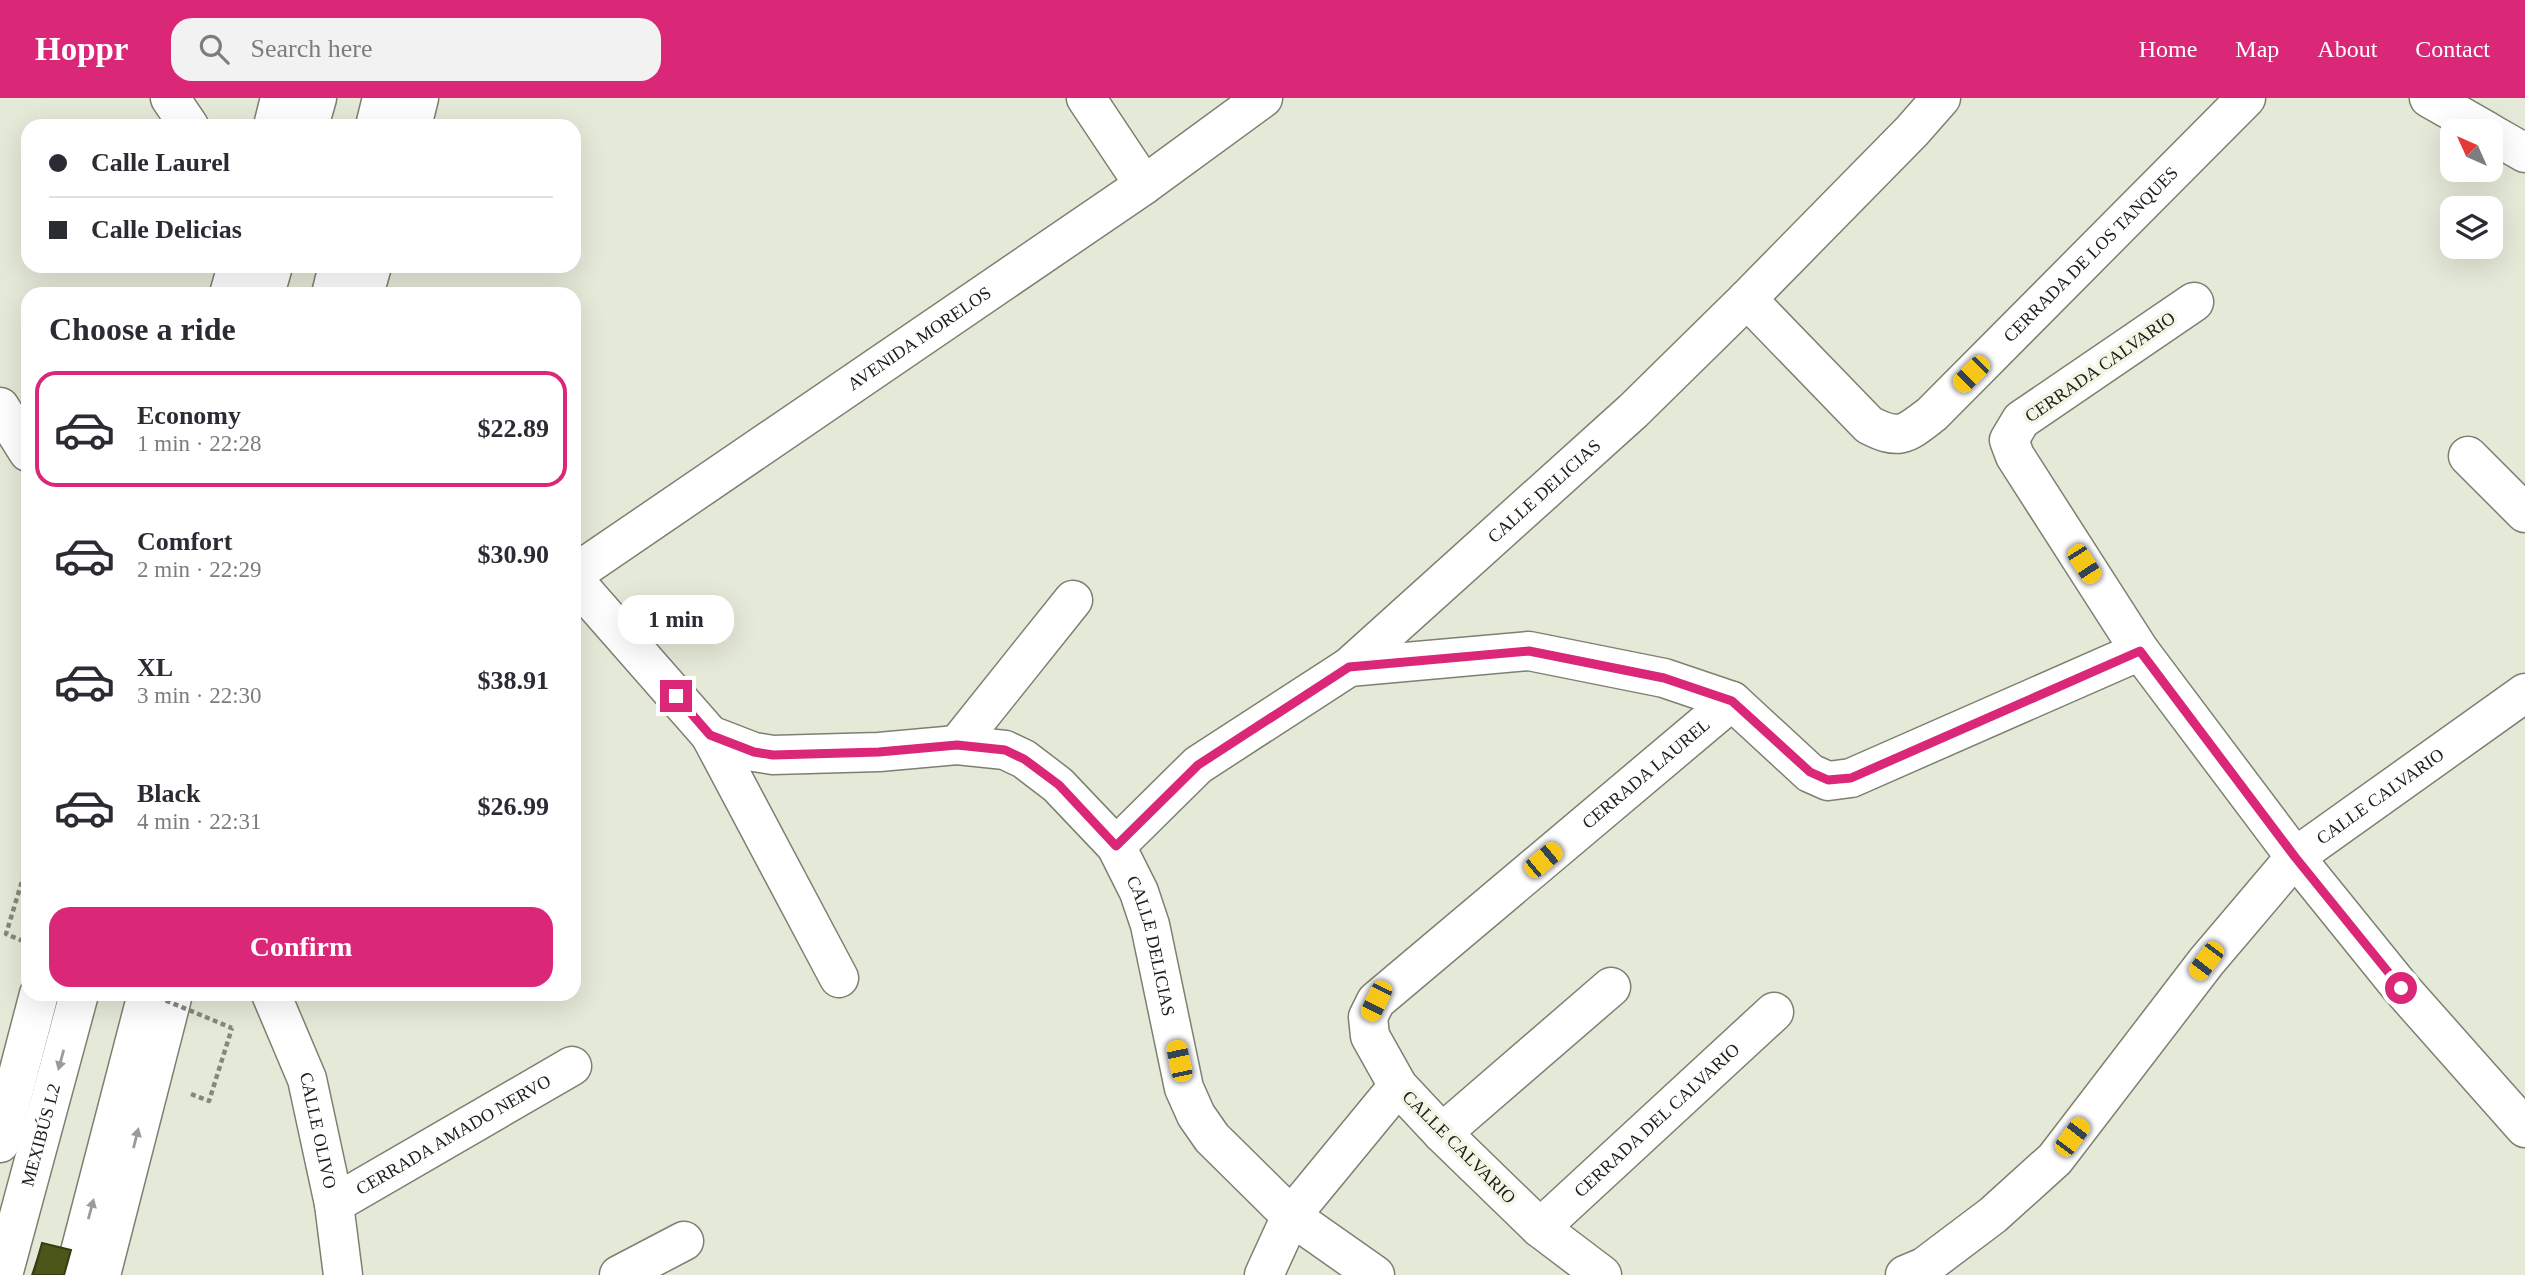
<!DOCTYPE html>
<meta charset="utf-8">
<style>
body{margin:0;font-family:"Times New Roman",serif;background:#f2f2f3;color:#2b2b33;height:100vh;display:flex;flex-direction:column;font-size:26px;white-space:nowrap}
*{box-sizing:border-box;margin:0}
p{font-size:23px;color:#7c7c81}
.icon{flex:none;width:38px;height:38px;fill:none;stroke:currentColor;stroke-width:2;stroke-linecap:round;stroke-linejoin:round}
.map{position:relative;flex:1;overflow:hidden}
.side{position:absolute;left:21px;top:189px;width:560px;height:714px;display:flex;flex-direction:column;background:#fff;border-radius:21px;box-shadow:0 7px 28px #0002}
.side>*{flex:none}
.guide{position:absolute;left:21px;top:21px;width:560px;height:154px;border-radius:21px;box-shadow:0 7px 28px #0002;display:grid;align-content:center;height:154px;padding:0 28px;background:#fff}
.needle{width:46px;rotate:315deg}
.controls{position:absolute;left:2440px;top:21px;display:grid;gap:14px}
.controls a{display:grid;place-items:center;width:63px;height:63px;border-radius:14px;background:#fff;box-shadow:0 7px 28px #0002;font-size:35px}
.end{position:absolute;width:32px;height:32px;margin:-16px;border:9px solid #db2777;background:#fff;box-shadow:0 0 0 4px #fff}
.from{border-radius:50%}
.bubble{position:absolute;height:49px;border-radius:21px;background:#fff;box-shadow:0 7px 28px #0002;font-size:23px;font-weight:700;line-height:49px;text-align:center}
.car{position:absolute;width:21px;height:42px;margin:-21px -10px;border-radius:9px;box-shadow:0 0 5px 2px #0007;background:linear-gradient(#f5c518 24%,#345 0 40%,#f5c518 0 76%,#345 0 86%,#f5c518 0)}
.guide b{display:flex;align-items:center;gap:24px;height:66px;font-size:26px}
.guide b+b{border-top:2px solid #e1e1e2}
.guide i{width:18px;height:18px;background:#2b2b33}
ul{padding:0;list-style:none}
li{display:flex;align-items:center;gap:21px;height:116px;margin:0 14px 10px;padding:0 14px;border:4px solid transparent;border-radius:21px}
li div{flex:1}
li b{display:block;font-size:26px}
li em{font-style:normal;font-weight:700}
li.current{border-color:#db2777}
li>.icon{width:63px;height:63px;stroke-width:1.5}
h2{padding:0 28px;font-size:32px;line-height:84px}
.button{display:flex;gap:14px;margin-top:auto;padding:14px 28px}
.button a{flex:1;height:80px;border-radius:21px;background:#db2777;color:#fff;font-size:28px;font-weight:700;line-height:80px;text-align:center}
header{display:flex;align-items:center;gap:42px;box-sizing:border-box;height:98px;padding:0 35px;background:#db2777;color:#fff}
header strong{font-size:33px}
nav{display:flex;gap:38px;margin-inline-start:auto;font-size:24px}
.search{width:490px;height:63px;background:#f2f2f3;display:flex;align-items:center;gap:18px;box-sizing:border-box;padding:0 24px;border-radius:21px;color:#7c7c81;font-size:26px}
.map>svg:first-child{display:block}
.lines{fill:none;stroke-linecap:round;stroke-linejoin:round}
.minor-casing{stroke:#7c8071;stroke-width:41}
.major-casing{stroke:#7c8071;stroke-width:41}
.path{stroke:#85887c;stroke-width:4.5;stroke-dasharray:5 3.5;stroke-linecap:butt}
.minor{stroke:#fff;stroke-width:38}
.major{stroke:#fff;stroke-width:38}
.path-bridge{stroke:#85887c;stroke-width:4.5;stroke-dasharray:5 3.5;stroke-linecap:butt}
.wall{fill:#414a15}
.building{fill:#4c5618;stroke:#353c11;stroke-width:2}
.oneway{fill:#9b9b98}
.route{stroke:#db2777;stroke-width:9}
.labels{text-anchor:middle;stroke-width:7;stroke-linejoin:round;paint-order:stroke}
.street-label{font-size:18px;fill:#20211b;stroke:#f2f6e5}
</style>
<header>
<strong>Hoppr</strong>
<div class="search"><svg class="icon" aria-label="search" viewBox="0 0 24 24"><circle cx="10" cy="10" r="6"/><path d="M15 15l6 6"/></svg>Search here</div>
<nav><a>Home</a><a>Map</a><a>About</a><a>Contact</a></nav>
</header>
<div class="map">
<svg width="2525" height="1177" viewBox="0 0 2525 1177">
<rect width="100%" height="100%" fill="#e5e9d8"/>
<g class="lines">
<g class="minor-casing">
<g id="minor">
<polyline points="170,0 189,28"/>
<polyline points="1086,0 1144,87"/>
<polyline points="2429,0 2487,33"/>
<polyline points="309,28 317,0"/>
<polyline points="375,28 382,0"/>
<polyline points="2490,35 2525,55"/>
<polyline points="265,196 273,168"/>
<polyline points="331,196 338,168"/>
<path id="s1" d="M1747,201L1869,327C1900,343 1906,336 1932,316L2246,0"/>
<polyline points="2194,204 2021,322 2009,342 2015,358 2140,553 2295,759 2401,890 2525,1030"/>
<polyline points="0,309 28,354"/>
<polyline points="2468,358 2525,415"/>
<path id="s2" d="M574,482L710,637L754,654L773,657L879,654L957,647L1005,652L1024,661L1058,687L1116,748L1139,794L1150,827L1184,990L1196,1017L1212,1040L1291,1118L1375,1177"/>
<polyline points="1349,569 1529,553 1664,580 1732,603 1810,675 1828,683 1851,680 2140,553"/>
<polyline points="710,637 839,880"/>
<polyline points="957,647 1073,502"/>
<path id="s3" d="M1116,748L1198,667L1349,569L1633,313L1747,201L1912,33L1941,0"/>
<path id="s4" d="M271,896L307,981L334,1106L343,1177"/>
<polyline points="1442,1035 1611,889"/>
<path id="s5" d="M334,1106L572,968"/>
<path id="s6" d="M1540,1130L1774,914"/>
<path id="s7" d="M3,1177L79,896"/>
<polyline points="74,1177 147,896"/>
<polyline points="619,1177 684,1143"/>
<polyline points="1264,1177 1291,1118 1398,988"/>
<path id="s8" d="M1602,1177L1540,1130L1442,1035L1398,988L1370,938L1368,919L1376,903L1732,603"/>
<path id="s9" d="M1905,1177L1924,1169L1993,1117L2055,1061L2206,864L2295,759L2525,595"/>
</g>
</g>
<g class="major-casing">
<g id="major">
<polyline points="273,28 280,0"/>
<polyline points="412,28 419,0"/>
<polyline points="229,196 237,168"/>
<polyline points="364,196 372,168"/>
<path id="s10" d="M574,476L1144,87L1263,0"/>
<polyline points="0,1045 39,896"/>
<polyline points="101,1177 173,896"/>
</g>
</g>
<g class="path">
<polyline points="28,771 26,770 6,836 28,845"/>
<polyline points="191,996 209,1003 232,930"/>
</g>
<use href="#minor" class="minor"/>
<use href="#major" class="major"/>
<polyline class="path-bridge" points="150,896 232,930"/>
</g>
<polygon class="wall" points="42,1145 64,1177 31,1177"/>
<polygon class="building" points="42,1145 71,1152 64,1177 33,1177"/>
<defs><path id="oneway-solid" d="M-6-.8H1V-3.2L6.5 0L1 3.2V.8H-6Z" transform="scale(1.75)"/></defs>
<g class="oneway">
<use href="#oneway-solid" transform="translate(61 962) rotate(105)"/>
<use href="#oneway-solid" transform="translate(136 1040) rotate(-76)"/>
<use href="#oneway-solid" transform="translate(91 1111) rotate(-75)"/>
</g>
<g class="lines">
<polyline class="route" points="676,598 710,637 754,654 773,657 879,654 957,647 1005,652 1024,661 1059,687 1116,748 1198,667 1349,569 1529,553 1664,580 1732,603 1810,674 1828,682 1851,680 2140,553 2295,759 2401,890"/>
</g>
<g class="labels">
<g class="street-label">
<text dy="6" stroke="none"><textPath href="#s1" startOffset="471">CERRADA DE LOS TANQUES</textPath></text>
<text dy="6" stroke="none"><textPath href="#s10" startOffset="418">AVENIDA MORELOS</textPath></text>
<text transform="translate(2100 269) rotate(-35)" y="6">CERRADA CALVARIO</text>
<text dy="6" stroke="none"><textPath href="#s3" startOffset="558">CALLE DELICIAS</textPath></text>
<text dy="6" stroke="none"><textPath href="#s8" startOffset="726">CERRADA LAUREL</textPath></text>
<text dy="6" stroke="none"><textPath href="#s9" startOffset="681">CALLE CALVARIO</textPath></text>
<text dy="6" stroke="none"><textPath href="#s2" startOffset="760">CALLE DELICIAS</textPath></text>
<text dy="6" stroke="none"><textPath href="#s6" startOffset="159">CERRADA DEL CALVARIO</textPath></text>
<text dy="6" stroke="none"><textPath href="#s4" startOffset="145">CALLE OLIVO</textPath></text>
<text dy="6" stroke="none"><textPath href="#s7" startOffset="145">MEXIBÚS L2</textPath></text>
<text dy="6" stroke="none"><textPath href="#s5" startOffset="138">CERRADA AMADO NERVO</textPath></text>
<text transform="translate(1459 1049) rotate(45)" y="6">CALLE CALVARIO</text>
</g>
</g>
</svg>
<div class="controls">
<a><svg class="needle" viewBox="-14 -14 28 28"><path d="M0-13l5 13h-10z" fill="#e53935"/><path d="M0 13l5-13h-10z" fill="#7c7c81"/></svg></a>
<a><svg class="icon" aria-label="layers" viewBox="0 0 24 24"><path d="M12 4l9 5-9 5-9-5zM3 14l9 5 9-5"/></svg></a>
</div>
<i class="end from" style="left:2401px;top:890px"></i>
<i class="end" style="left:676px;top:598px"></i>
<div class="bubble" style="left:618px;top:497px;width:116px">1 min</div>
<i class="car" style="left:1971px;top:276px;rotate:225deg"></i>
<i class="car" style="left:2084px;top:466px;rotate:147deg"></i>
<i class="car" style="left:1543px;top:762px;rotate:50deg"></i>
<i class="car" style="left:2206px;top:863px;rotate:217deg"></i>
<i class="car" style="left:1376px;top:903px;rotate:206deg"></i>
<i class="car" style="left:1179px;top:963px;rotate:348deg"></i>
<i class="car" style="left:2072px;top:1039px;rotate:37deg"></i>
<div class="guide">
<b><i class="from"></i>Calle Laurel</b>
<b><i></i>Calle Delicias</b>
</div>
<section class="side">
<h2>Choose a ride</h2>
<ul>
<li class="current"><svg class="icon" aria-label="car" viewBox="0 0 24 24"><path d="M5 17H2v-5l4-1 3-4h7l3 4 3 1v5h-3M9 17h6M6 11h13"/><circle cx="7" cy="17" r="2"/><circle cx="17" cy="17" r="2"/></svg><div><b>Economy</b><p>1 min · 22:28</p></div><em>$22.89</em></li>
<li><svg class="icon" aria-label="car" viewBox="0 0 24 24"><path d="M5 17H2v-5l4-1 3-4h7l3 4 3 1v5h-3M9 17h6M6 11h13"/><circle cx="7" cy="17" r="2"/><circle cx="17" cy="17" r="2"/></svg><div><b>Comfort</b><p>2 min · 22:29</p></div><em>$30.90</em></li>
<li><svg class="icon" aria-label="car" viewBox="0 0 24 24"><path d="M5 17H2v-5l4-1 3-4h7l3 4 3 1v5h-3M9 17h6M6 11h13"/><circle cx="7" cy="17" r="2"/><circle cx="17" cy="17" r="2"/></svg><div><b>XL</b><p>3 min · 22:30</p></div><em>$38.91</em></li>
<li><svg class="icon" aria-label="car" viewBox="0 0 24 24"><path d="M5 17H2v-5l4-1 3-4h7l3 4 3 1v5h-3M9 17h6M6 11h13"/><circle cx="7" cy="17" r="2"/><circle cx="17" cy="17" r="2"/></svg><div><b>Black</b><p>4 min · 22:31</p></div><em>$26.99</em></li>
</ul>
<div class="button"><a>Confirm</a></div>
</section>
</div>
